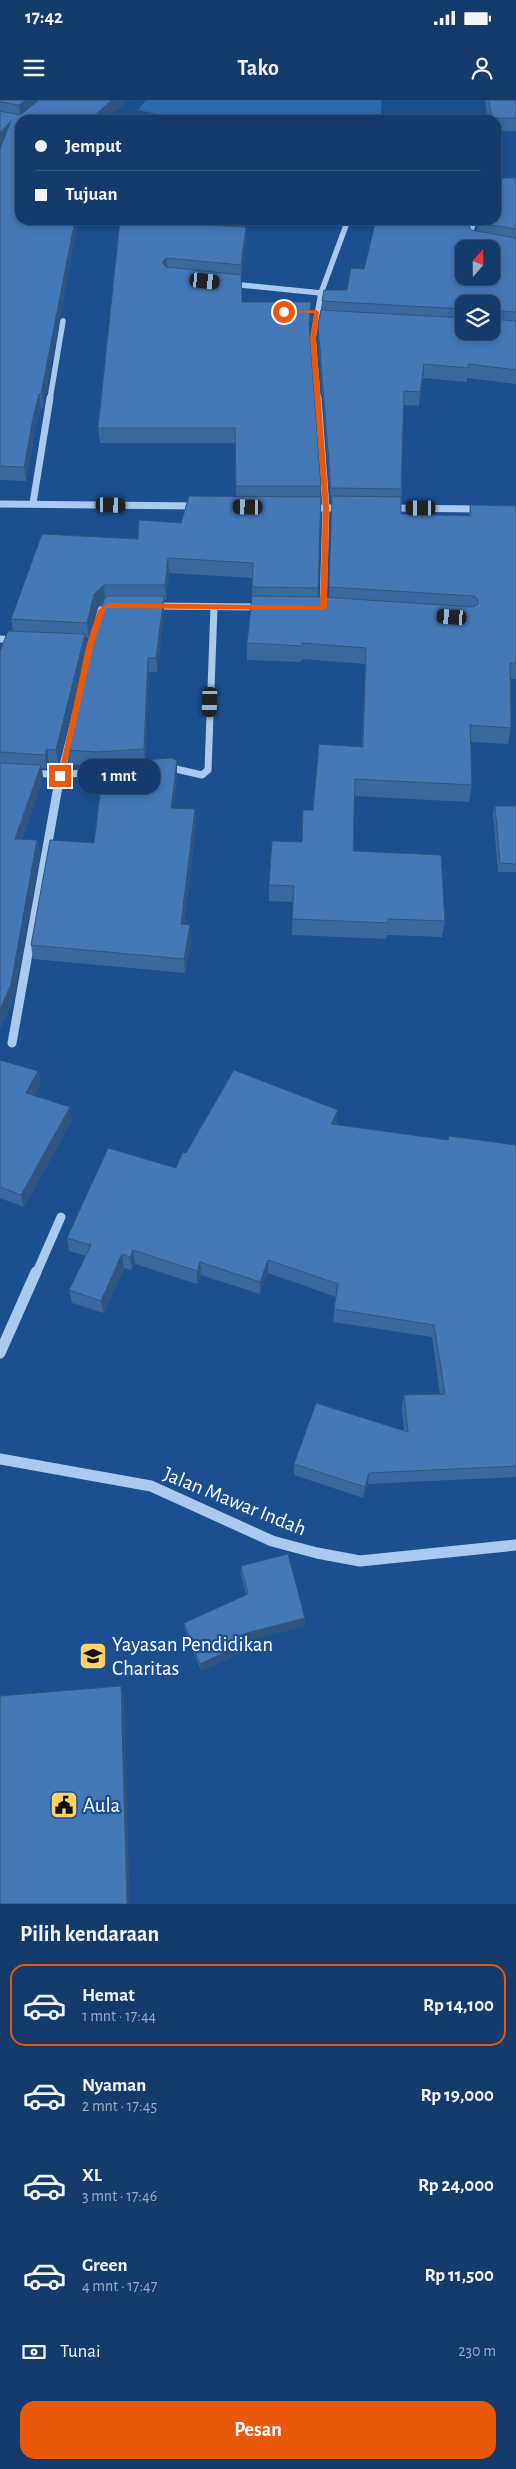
<!DOCTYPE html>
<html lang="id">
<meta charset="utf-8">
<style>
body{margin:0;font-family:"Alegreya Sans",sans-serif;background:#214673;color:#f1f3f6;height:100vh;display:flex;flex-direction:column;font-size:19px;white-space:nowrap}
*{box-sizing:border-box;margin:0}
p{font-size:16px;color:#9dadc1}
.icon{flex:none;width:28px;height:28px;fill:none;stroke:currentColor;stroke-width:2;stroke-linecap:round;stroke-linejoin:round}
.map{position:relative;height:1804px;overflow:hidden}
.side{display:flex;flex-direction:column;background:#143b6b;flex:1}
.side>*{flex:none}
.banner{position:absolute;left:15px;top:15px;width:486px;height:110px;border-radius:15px;box-shadow:0 2px 8px #0003,0 0 0 1px #33557e;display:grid;align-content:center;height:110px;padding:0 20px;background:#143b6b}
.needle{width:32px;rotate:20deg}
.fabs{position:absolute;left:455px;top:140px;display:grid;gap:10px}
.fabs a{display:grid;place-items:center;width:45px;height:45px;border-radius:10px;background:#143b6b;box-shadow:0 2px 8px #0003,0 0 0 1px #33557e;font-size:25px}
.end{position:absolute;width:22px;height:22px;margin:-11px;border:6px solid #ea580c;background:#fff;box-shadow:0 0 0 2px #fff}
.from{border-radius:50%}
.bubble{position:absolute;height:35px;border-radius:15px;background:#143b6b;box-shadow:0 2px 8px #0003,0 0 0 1px #33557e;font-size:16px;font-weight:700;line-height:35px;text-align:center}
.car{position:absolute;width:15px;height:30px;margin:-15px -8px;border-radius:6px;box-shadow:0 0 4px 1px #0007;background:linear-gradient(#222 24%,#8ab4d8 0 40%,#222 0 76%,#8ab4d8 0 86%,#222 0)}
.banner b{display:flex;align-items:center;gap:18px;height:48px;font-size:19px}
.banner b+b{border-top:1px solid #33557e}
.banner i{width:12px;height:12px;background:#f1f3f6}
ul{padding:0;list-style:none}
li{display:flex;align-items:center;gap:15px;height:82px;margin:0 10px 8px;padding:0 10px;border:2px solid transparent;border-radius:15px}
li div{flex:1}
li b{display:block;font-size:19px}
li em{font-style:normal;font-weight:700}
li.selected{border-color:#ea580c}
li>.icon{width:45px;height:45px;stroke-width:1.5}
h2{padding:0 20px;font-size:22px;line-height:60px}
.pay{display:flex;align-items:center;gap:12px;height:55px;padding:0 20px;font-size:19px}
.pay p{margin-inline-start:auto}
.primary-button{display:flex;gap:10px;margin-top:auto;padding:10px 20px}
.primary-button a{flex:1;height:58px;border-radius:15px;background:#ea580c;color:#fff;font-size:20px;font-weight:700;line-height:58px;text-align:center}
.status{display:flex;justify-content:space-between;align-items:center;height:35px;padding:0 25px;background:#143b6b;direction:ltr}
.status svg{height:14px;fill:currentColor}
header{display:flex;justify-content:space-between;align-items:center;height:65px;padding:0 20px;background:#143b6b;font-size:22px;font-weight:700}
.map>svg:first-child{display:block}
.green{fill:#2e69ad}
.lines{fill:none;stroke-linecap:round;stroke-linejoin:round}
.minor-far3{stroke:#a9c9ee;stroke-width:5.5}
.minor-far2{stroke:#a9c9ee;stroke-width:7}
.minor-far1{stroke:#a9c9ee;stroke-width:9}
.minor{stroke:#a9c9ee;stroke-width:11}
.wall{fill:#3a679d;fill-rule:evenodd}
.shaded-wall{fill:#305480}
.building{fill:#4478b7;stroke:#305480;fill-rule:evenodd}
.route{fill:#ea580c}
.labels{text-anchor:middle;stroke-width:4.5;stroke-linejoin:round;paint-order:stroke}
.near-street-label{font-size:21px;fill:#fff;stroke:#1b4f8f}
.near-poi-label{font-size:21px;fill:#fff;stroke:#1b4f8f;text-anchor:start}
</style>
<div class="status"><b>17:42</b><svg viewBox="0 0 49 12"><path d="M0 12V9h3v3zM5 12V6h3v6zM10 12V3h3v9zM15 12V0h3v12zM26 1h20v11H26zM47 4h2v5h-2z"/></svg></div>
<header><svg class="icon" aria-label="menu" viewBox="0 0 24 24"><path d="M4 6h16M4 12h16M4 18h16"/></svg>Tako<svg class="icon" aria-label="person" viewBox="0 0 24 24"><circle cx="12" cy="8" r="4"/><path d="M4 21q1-7 8-7t8 7"/></svg></header>
<div class="map">
<svg width="516" height="1804" viewBox="0 0 516 1804">
<rect width="100%" height="100%" fill="#1b4f8f"/>
<polygon class="green" points="146,0 382,0 380,20 185,20 138,10"/>
<g class="lines">
<g class="minor-far3">
<polyline points="474,120 470,134 474,140"/>
<polyline points="231,184 321,193"/>
<polyline points="50,299 63,221"/>
<polyline points="318,299 313,238 321,193 348,120"/>
</g>
<g class="minor-far2">
<polyline points="318,298 326,408 323,508"/>
<polyline points="33,403 50,298"/>
<polyline points="0,404 197,406"/>
<polyline points="310,408 342,408"/>
<polyline points="390,408 480,409"/>
<polyline points="154,506 263,507"/>
<polyline points="0,539 16,540"/>
<polyline points="167,667 202,675 208,670 214,507"/>
<polyline points="33,673 60,675 114,670"/>
<polyline points="59,682 101,510 111,505"/>
</g>
<g class="minor-far1">
<polyline points="12,943 59,681"/>
<polyline points="36,1174 61,1117"/>
</g>
<g class="minor">
<polyline points="0,1253 36,1172"/>
<polyline points="0,1359 151,1386 272,1441 317,1453 360,1461 516,1445"/>
</g>
</g>
<g class="wall">
<polygon points="0,0 128,0 104,20 20,20 78,120 43,308 41,307 35,332 26,381 0,380 0,49 1,46 0,47"/>
<polygon points="485,0 516,0 516,31 496,31 496,20 488,20"/>
<path d="M499,78H516V284L467,278V282L423,278L419,306L404,305L401,414L469,416L470,405L516,406V579H510L511,628L508,644L470,642L472,685L469,702L354,696L353,751L445,821L442,837L387,835L386,839L292,835L293,802L269,801V785L302,742L313,710L362,646L365,564L302,559L301,562L247,560V543L252,500V478L169,473L166,500H164V511L157,572H149L145,660H177V674L173,708L195,709L196,723L184,824L191,839L185,873L33,859L31,845L94,743L104,667H98L69,664L67,650L103,502L96,509L89,538L85,537L86,548L58,663H49L47,669L42,668L43,679L22,739L37,740L40,754L14,897L0,930V551L13,531L11,519L138,439L181,423L236,397L235,343H100L98,328L120,120L198,123V125L246,127V141L241,177L242,202L311,217L309,231L321,386L320,397H321L318,497H329L332,402H331L318,238V225L322,210V201L347,190L364,169L376,120H470L468,124L471,130L477,131L478,120ZM464,204L491,231H464Z"/>
<polygon points="495,706 516,706 516,772 498,772 493,714"/>
<polygon points="0,960 38,971 40,984 34,995 72,1020 24,1107 0,1098"/>
<polygon points="337,1024 337,1025 448,1040 516,1045 516,1377 368,1384 363,1398 294,1375 294,1364 404,1331 402,1307 404,1295 440,1294 432,1237 333,1222 336,1197 268,1173 260,1194 201,1175 197,1184 135,1164 132,1170 124,1168 104,1213 72,1203 69,1190 86,1156 69,1151 67,1138 176,1068 186,1053"/>
<polygon points="241,1466 305,1526 246,1541 247,1550 201,1571 185,1530 184,1523 246,1495 241,1474"/>
</g>
<g class="shaded-wall">
<polygon points="26,0 42,0 21,18 19,5"/>
<polygon points="112,0 128,0 104,20 89,20"/>
<polygon points="11,21 12,34 0,47 0,33"/>
<polygon points="500,68 499,81 496,82 496,69"/>
<polygon points="75,120 78,120 43,308 41,294"/>
<polygon points="196,120 198,120 198,123 195,139 195,125"/>
<polygon points="246,127 246,141 241,180 241,165"/>
<polygon points="167,158 167,172 162,162"/>
<polygon points="311,202 311,217 308,238 309,223"/>
<polygon points="424,264 423,278 419,306 420,292"/>
<polygon points="39,294 41,307 35,332 26,381 24,367 33,318"/>
<polygon points="168,458 169,473 166,500 165,485"/>
<polygon points="104,485 105,500 96,509 89,538 87,523 94,494"/>
<polygon points="164,496 164,511 157,572 156,558"/>
<polygon points="85,534 86,548 58,663 56,650"/>
<polygon points="148,558 149,572 145,664 144,649"/>
<polygon points="47,649 49,663 47,669 45,655"/>
<polygon points="177,660 177,674 172,722 171,708"/>
<polygon points="41,665 43,679 18,753 15,739"/>
<polygon points="195,709 196,723 182,838 181,824"/>
<polygon points="37,740 40,754 14,897 0,930 0,910"/>
<polygon points="190,825 191,839 185,873 184,859"/>
<polygon points="38,971 40,984 29,1006 26,993"/>
<polygon points="70,1007 72,1020 24,1107 21,1095"/>
<polygon points="338,1010 337,1024 330,1038 331,1024"/>
<polygon points="133,1150 135,1164 132,1170 130,1157"/>
<polygon points="122,1154 124,1168 104,1213 101,1201"/>
<polygon points="268,1160 268,1173 260,1194 260,1182"/>
<polygon points="200,1162 201,1175 197,1184 197,1171"/>
<polygon points="369,1373 368,1384 363,1398 365,1387"/>
<polygon points="305,1518 305,1526 244,1542 243,1534"/>
<polygon points="247,1542 247,1550 201,1571 200,1564"/>
<polygon points="121,1586 124,1596 130,1804 127,1804"/>
</g>
<g class="building">
<polygon points="0,0 26,0 19,5 0,2"/>
<polygon points="39,0 112,0 89,20 20,20 20,120 75,120 41,294 39,294 33,318 24,367 0,366 0,49 11,21 0,33 0,11 20,15"/>
<polygon points="489,0 516,0 516,18 492,18"/>
<polygon points="496,76 497,78 516,78 516,129 478,123 478,120 496,120"/>
<polygon points="120,120 196,120 195,125 246,127 241,165 167,158 162,162 166,167 241,175 242,202 311,202 309,223 321,386 236,386 235,328 98,328"/>
<path d="M376,120H467L471,130L516,138V212L493,210L491,211V204H464V209L322,201L324,190H347L351,168L364,169ZM464,149H491V176H464Z"/>
<polygon points="321,210 464,218 464,231 491,231 491,218 492,219 516,221 516,270 469,264 468,268 424,264 420,292 404,291 401,389 331,388 318,225"/>
<polygon points="189,396 321,397 318,488 254,487 252,485 253,463 168,458 165,485 104,485 94,494 87,523 11,519 42,434 138,439 139,420 181,423"/>
<polygon points="332,396 401,397 401,414 471,416 470,405 516,406 516,563 510,563 511,628 470,625 472,685 355,679 353,751 441,755 445,821 388,819 388,823 292,819 294,786 269,785 272,741 302,742 303,710 313,710 319,644 363,647 366,548 302,543 302,546 247,543 252,496 323,497 473,507 478,504 478,499 474,496 329,487"/>
<polygon points="108,496 164,496 156,558 148,558 144,649 97,652 67,650 104,499"/>
<polygon points="8,531 85,534 56,650 47,649 45,655 0,652 0,551"/>
<polygon points="171,658 177,660 171,708 195,709 181,824 190,825 184,859 31,845 50,740 94,743 104,663"/>
<polygon points="0,663 41,665 15,739 37,740 11,884 0,910"/>
<polygon points="495,706 516,706 516,764 500,763"/>
<polygon points="0,960 38,971 26,993 70,1007 21,1095 0,1087"/>
<polygon points="234,970 338,1010 331,1024 448,1040 449,1036 516,1045 516,1366 369,1373 365,1387 294,1364 316,1303 408,1332 404,1295 445,1294 434,1225 334,1209 338,1184 268,1160 260,1182 200,1162 197,1171 133,1150 130,1157 122,1154 101,1201 69,1190 91,1145 67,1138 108,1048 176,1068 183,1052 186,1053"/>
<polygon points="288,1454 305,1518 243,1534 247,1542 200,1564 184,1523 248,1494 241,1466"/>
<polygon points="121,1586 127,1804 0,1804 0,1596"/>
</g>
<polygon class="route" points="316,210 319,212 316,238 329,408 327,508 323,510 106,508 94,543 64,676 58,677 87,543 98,510 108,503 320,506 323,408 310,238 314,213 281,212"/>
<defs>
<g id="school-square" transform="scale(1.4375)"><rect x="-9" y="-9" width="18" height="18" rx="4" fill="#ffd166" stroke="#1b4f8f"/><path d="M0-5L7-2L0 1L-7-2ZM-4 1L0 2.5L4 1V4Q0 6-4 4Z" fill="#111"/></g>
<g id="civic-square" transform="scale(1.4375)"><rect x="-9" y="-9" width="18" height="18" rx="4" fill="#ffd166" stroke="#1b4f8f"/><path d="M-.6-6.5H3V-4.5H.6V-3L4-1V1h2V6H-6V1h2V-1L-.6-3ZM-1.2 2.5V6h2.4V2.5Z" fill="#111"/></g>
</defs>
<g fill-rule="evenodd">
<use href="#school-square" x="93" y="1556"/>
<use href="#civic-square" x="64" y="1705"/>
</g>
<g class="labels">
<g class="near-street-label">
<text transform="translate(235 1401) rotate(22)" y="7">Jalan Mawar Indah</text>
</g>
<g class="near-poi-label">
<text x="112" y="1551">Yayasan Pendidikan<tspan x="112" dy="24">Charitas</tspan></text>
<text x="83" y="1712">Aula</text>
</g>
</g>
</svg>
<div class="fabs">
<a><svg class="needle" viewBox="-14 -14 28 28"><path d="M0-13l5 13h-10z" fill="#e53935"/><path d="M0 13l5-13h-10z" fill="#9dadc1"/></svg></a>
<a><svg class="icon" aria-label="layers" viewBox="0 0 24 24"><path d="M12 4l9 5-9 5-9-5zM3 14l9 5 9-5"/></svg></a>
</div>
<i class="end from" style="left:284px;top:212px"></i>
<i class="end" style="left:60px;top:676px"></i>
<div class="bubble" style="left:78px;top:659px;width:82px">1 mnt</div>
<i class="car" style="left:205px;top:181px;rotate:96deg"></i>
<i class="car" style="left:111px;top:405px;rotate:91deg"></i>
<i class="car" style="left:248px;top:407px;rotate:271deg"></i>
<i class="car" style="left:421px;top:408px;rotate:270deg"></i>
<i class="car" style="left:452px;top:517px;rotate:274deg"></i>
<i class="car" style="left:210px;top:602px;rotate:182deg"></i>
<div class="banner">
<b><i class="from"></i>Jemput</b>
<b><i></i>Tujuan</b>
</div>
</div>
<section class="side">
<h2>Pilih kendaraan</h2>
<ul>
<li class="selected"><svg class="icon" aria-label="car" viewBox="0 0 24 24"><path d="M5 17H2v-5l4-1 3-4h7l3 4 3 1v5h-3M9 17h6M6 11h13"/><circle cx="7" cy="17" r="2"/><circle cx="17" cy="17" r="2"/></svg><div><b>Hemat</b><p>1 mnt · 17:44</p></div><em>Rp 14,100</em></li>
<li><svg class="icon" aria-label="car" viewBox="0 0 24 24"><path d="M5 17H2v-5l4-1 3-4h7l3 4 3 1v5h-3M9 17h6M6 11h13"/><circle cx="7" cy="17" r="2"/><circle cx="17" cy="17" r="2"/></svg><div><b>Nyaman</b><p>2 mnt · 17:45</p></div><em>Rp 19,000</em></li>
<li><svg class="icon" aria-label="car" viewBox="0 0 24 24"><path d="M5 17H2v-5l4-1 3-4h7l3 4 3 1v5h-3M9 17h6M6 11h13"/><circle cx="7" cy="17" r="2"/><circle cx="17" cy="17" r="2"/></svg><div><b>XL</b><p>3 mnt · 17:46</p></div><em>Rp 24,000</em></li>
<li><svg class="icon" aria-label="car" viewBox="0 0 24 24"><path d="M5 17H2v-5l4-1 3-4h7l3 4 3 1v5h-3M9 17h6M6 11h13"/><circle cx="7" cy="17" r="2"/><circle cx="17" cy="17" r="2"/></svg><div><b>Green</b><p>4 mnt · 17:47</p></div><em>Rp 11,500</em></li>
</ul>
<div class="pay"><svg class="icon" aria-label="cash" viewBox="0 0 24 24"><path d="M3 7h18v10H3z"/><circle cx="12" cy="12" r="2"/></svg>Tunai<p>230 m</p></div>
<div class="primary-button"><a>Pesan</a></div>
</section>
